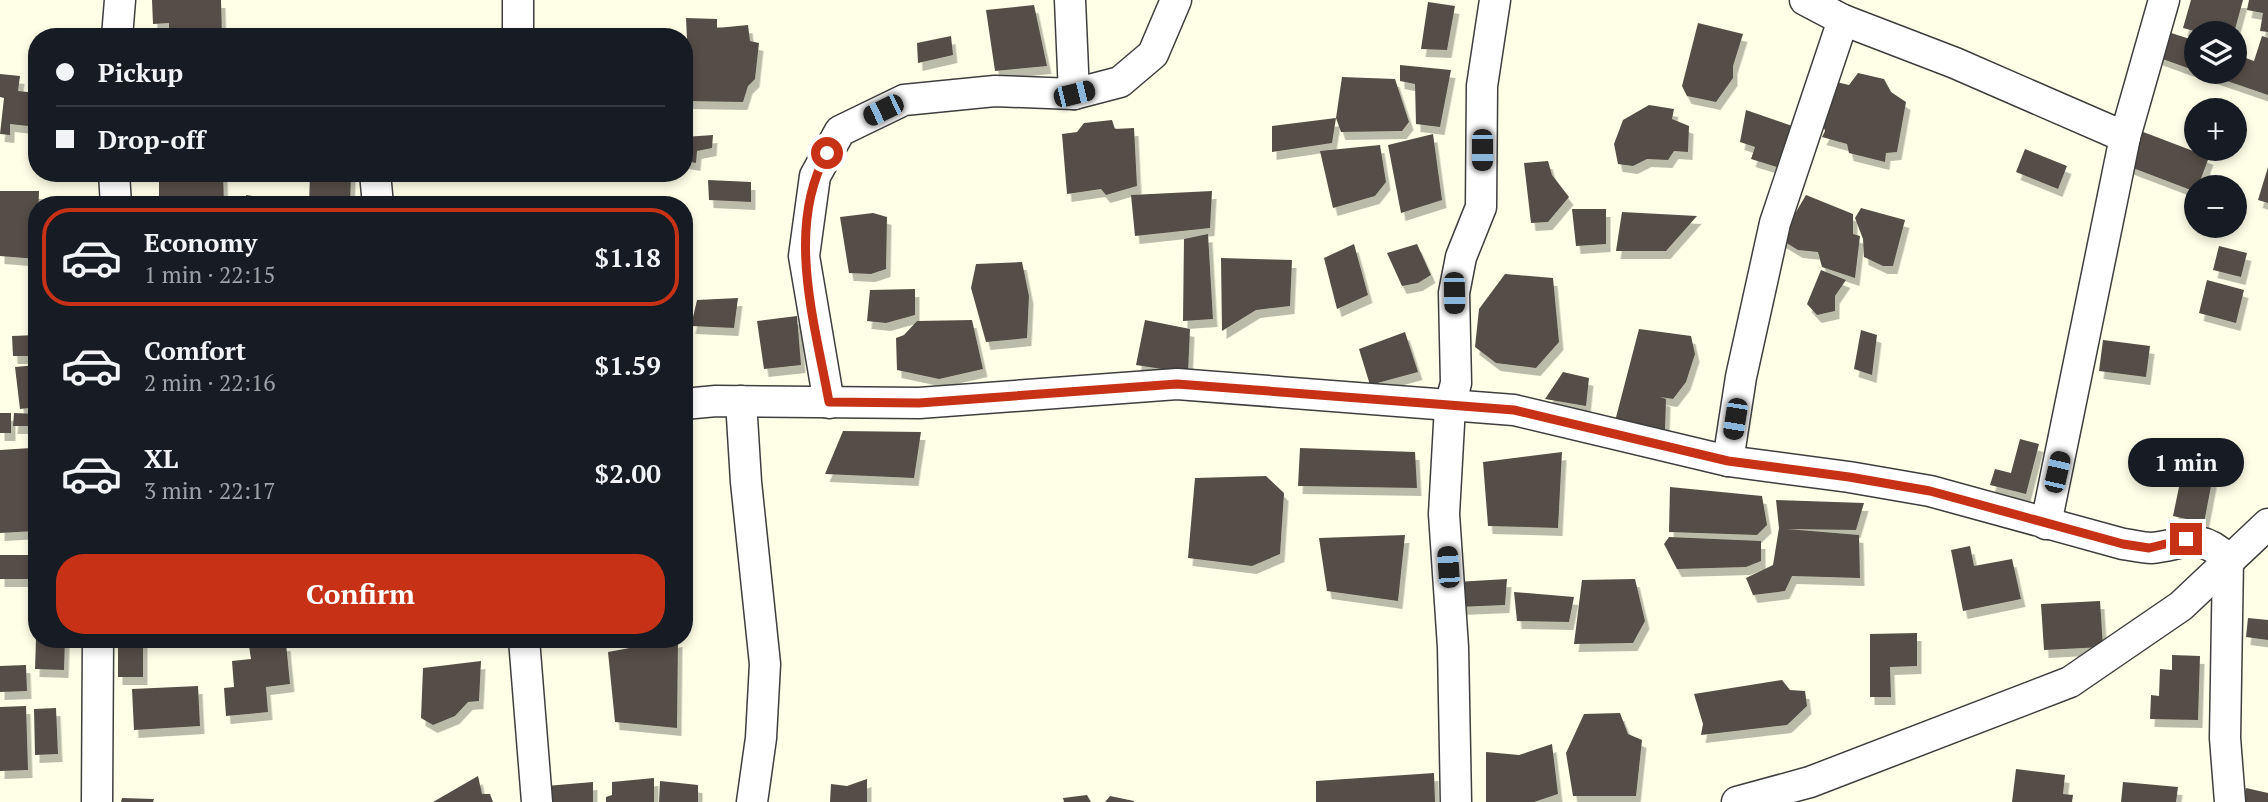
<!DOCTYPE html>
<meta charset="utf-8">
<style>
body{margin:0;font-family:"PT Serif",serif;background:#242831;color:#f1f3f6;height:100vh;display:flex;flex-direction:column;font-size:26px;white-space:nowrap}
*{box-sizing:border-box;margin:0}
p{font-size:23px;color:#9ea1a6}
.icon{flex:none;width:38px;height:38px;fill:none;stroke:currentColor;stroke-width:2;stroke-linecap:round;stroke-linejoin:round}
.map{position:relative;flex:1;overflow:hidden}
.sheet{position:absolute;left:28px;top:196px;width:665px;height:452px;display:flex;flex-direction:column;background:#171b24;border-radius:28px;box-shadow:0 4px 10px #0003}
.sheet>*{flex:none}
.top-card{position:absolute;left:28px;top:28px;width:665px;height:154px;border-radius:28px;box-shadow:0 4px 10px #0003;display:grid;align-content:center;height:154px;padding:0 28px;background:#171b24}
.controls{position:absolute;left:2184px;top:21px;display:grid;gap:14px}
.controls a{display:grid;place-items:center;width:63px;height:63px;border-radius:50%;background:#171b24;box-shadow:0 4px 10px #0003;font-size:35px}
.end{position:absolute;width:32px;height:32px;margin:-16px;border:9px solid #c73216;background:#fff;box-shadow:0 0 0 4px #fff}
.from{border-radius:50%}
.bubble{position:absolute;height:49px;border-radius:24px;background:#171b24;box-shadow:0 4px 10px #0003;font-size:23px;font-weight:700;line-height:49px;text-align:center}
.car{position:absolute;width:21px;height:42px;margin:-21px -10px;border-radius:9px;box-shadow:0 0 5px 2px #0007;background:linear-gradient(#222 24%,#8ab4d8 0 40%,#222 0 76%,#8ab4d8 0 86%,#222 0)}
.top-card b{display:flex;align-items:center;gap:24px;height:66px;font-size:26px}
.top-card b+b{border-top:2px solid #363941}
.top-card i{width:18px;height:18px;background:#f1f3f6}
ul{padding:12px 0 0;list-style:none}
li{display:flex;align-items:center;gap:21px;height:98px;margin:0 14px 10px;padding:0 14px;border:4px solid transparent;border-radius:28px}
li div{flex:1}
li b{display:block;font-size:26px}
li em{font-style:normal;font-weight:700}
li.on{border-color:#c73216}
li>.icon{width:63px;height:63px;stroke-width:1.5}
.cta{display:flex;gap:14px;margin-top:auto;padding:14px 28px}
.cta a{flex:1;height:80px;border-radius:28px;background:#c73216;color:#fff;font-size:28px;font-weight:700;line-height:80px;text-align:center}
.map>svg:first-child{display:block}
.building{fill:#544e46;filter:url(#shadow)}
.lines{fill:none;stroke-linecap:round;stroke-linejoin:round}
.minor-casing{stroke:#3e3e3e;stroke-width:33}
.minor{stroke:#fff;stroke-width:30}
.route{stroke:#c73216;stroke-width:9}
</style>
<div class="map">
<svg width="2268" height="802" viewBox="0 0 2268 802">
<defs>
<filter id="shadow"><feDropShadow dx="4.5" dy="8" stdDeviation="0" flood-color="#0004"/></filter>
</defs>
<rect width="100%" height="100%" fill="#ffffe8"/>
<g class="building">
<polygon points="152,0 221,0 222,37 169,37 169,23 153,24"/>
<polygon points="2191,0 2243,0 2234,33 2202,33 2183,28"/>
<polygon points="2249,0 2268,0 2268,32 2260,31 2263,13 2247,10"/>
<polygon points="1428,2 1455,6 1447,50 1421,49"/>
<polygon points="1034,5 1047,66 995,71 986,10"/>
<polygon points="686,18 717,19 717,28 748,25 750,41 759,43 755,79 748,86 743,102 684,101 684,67 688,61"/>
<polygon points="1698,23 1743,34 1733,66 1733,78 1716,102 1687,96 1682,86"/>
<polygon points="2165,31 2196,41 2196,71 2157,57"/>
<polygon points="951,36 953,55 918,63 917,43"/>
<polygon points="2262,36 2268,38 2268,95 2201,72 2235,72 2235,54 2254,61"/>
<polygon points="1400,65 1451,70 1440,127 1416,124 1415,84 1400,81"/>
<polygon points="1858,73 1884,79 1891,92 1906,102 1897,152 1886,153 1885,162 1849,153 1847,144 1822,137 1825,131 1821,119 1832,81 1849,85"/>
<polygon points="0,74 20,76 18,91 37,93 37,127 10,124 10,135 0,134 4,98 0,97"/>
<polygon points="1342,77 1395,79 1409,122 1402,131 1341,132 1336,118 1332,143 1272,152 1272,126 1336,118"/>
<polygon points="1649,105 1674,109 1672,119 1689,126 1688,152 1674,151 1668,160 1647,159 1633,166 1618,164 1614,144 1623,120"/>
<polygon points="1746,110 1801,129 1783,169 1751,159 1755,147 1740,142"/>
<polygon points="1112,120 1115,129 1134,128 1137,186 1106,195 1101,189 1067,194 1062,134 1077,132 1084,123"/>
<polygon points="2138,130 2209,157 2196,192 2125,165"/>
<polygon points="1433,134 1442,200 1401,213 1388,145"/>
<polygon points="713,135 712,148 697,151 696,163 684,161 684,137"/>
<polygon points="1380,145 1386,182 1375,196 1333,208 1320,151"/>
<polygon points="2025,149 2067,166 2058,189 2016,172"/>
<polygon points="1548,161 1552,175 1569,197 1548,222 1531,223 1524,163"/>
<polygon points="2268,167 2268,203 2258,200"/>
<polygon points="159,173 223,173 224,205 159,205"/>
<polygon points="310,173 351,173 350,205 309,205"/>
<polygon points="708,180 751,182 751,202 709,200"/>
<polygon points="0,191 39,191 37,259 0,256"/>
<polygon points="1212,191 1210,228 1135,236 1131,195"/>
<polygon points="246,195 265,198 264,205 245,205"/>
<polygon points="1806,195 1853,214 1853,234 1860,236 1855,278 1822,267 1818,252 1798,250 1780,239"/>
<polygon points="1861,208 1905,220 1893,266 1883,266 1864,257 1863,239 1855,218"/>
<polygon points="1572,209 1606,209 1606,244 1576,246"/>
<polygon points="1622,212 1697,216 1666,251 1616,251"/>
<polygon points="873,213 887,217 886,269 871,274 849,273 840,217"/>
<polygon points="1208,234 1213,319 1183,321 1184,239"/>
<polygon points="1354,244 1368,295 1337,309 1324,258"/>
<polygon points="1417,244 1431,275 1418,283 1402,286 1387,253"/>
<polygon points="2219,246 2247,253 2241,277 2213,270"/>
<polygon points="1221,258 1292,260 1290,306 1256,310 1222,331"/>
<polygon points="1022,262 1029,296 1027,338 986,342 971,288 976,264"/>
<polygon points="1821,270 1846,280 1835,296 1835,311 1817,315 1807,304"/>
<polygon points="1505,274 1553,278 1559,342 1536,368 1496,363 1475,347 1479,309"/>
<polygon points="2207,280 2244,290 2236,323 2199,313"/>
<polygon points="915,289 915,315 886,323 867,321 870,290"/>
<polygon points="738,298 734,328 691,326 697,300"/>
<polygon points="797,316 801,365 764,369 757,321"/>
<polygon points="972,320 983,369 939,379 897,370 896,338 904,335 917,321"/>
<polygon points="1145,320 1190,329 1188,373 1136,365"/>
<polygon points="1639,329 1691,336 1695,354 1686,382 1673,399 1660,397 1666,399 1665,430 1614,425"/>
<polygon points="1861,330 1877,335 1872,375 1854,369"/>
<polygon points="1405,332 1418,372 1370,385 1359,349"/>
<polygon points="37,335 37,356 13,356 12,336"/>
<polygon points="2103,340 2150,346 2146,377 2099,371"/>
<polygon points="37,365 37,407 20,409 15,367"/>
<polygon points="1563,372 1589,378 1586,406 1545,399"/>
<rect x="0" y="413" width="11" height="20"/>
<polygon points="14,413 37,414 37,426 13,426"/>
<polygon points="843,431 921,432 914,478 825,474"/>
<polygon points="2020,439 2039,444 2026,494 1990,485 1995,469 2011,473"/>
<polygon points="31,448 33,469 37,469 37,501 33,502 35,531 0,533 0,450"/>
<polygon points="1300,448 1415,452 1417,488 1298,486"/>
<polygon points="1562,452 1558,528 1488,526 1483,462"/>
<polygon points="2185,458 2215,465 2204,523 2173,516"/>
<polygon points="1266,476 1284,493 1280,554 1252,566 1188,558 1195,478"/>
<polygon points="1670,487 1762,496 1767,525 1757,535 1669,532"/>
<polygon points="1776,500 1864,503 1856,530 1787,529 1859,535 1860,578 1792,576 1785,591 1753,595 1746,578 1773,565 1779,528"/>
<polygon points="1405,535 1398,601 1327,591 1319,538"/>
<polygon points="1669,537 1761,541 1761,561 1746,567 1677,569 1664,544"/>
<polygon points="1970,546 1974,566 2012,559 2021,599 1963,611 1951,550"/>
<rect x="0" y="555" width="37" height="24"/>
<polygon points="1507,579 1505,605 1458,607 1456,582"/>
<polygon points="1635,579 1645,621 1633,643 1574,644 1582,580"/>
<polygon points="1514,592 1574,597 1569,622 1517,621"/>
<polygon points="2100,601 2103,647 2044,650 2041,604"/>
<polygon points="2248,618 2268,620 2268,640 2246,637"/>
<polygon points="1917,633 1917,666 1890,667 1891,697 1870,697 1870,634"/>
<polygon points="36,639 65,639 64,670 35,669"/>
<rect x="118" y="639" width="25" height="38"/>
<polygon points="678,639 677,728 615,722 608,652"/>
<polygon points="286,643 290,684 266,687 268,712 226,716 224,688 234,687 232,661 251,659 249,646"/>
<polygon points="2172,655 2200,656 2198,720 2150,719 2151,695 2159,696 2160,669 2172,670"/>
<polygon points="481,661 479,701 468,702 455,716 433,725 421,718 423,668"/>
<polygon points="26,665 27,691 0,692 0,666"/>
<polygon points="1782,680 1790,690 1805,691 1807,706 1787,725 1701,735 1703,724 1694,694"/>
<polygon points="198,686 200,726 134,730 132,689"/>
<polygon points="26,706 28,770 0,771 0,707"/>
<polygon points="56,708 58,754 35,755 34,709"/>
<polygon points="1620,713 1628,734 1642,740 1636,796 1573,796 1566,753 1584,714"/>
<polygon points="1552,744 1558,794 1534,802 1486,802 1486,752 1519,755"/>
<polygon points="2016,769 2065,775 2063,794 2073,795 2072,802 2012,802"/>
<polygon points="1434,773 1435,802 1316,802 1316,781"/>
<polygon points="478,776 482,794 490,794 493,802 433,802"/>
<polygon points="654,778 654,802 606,802 606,797 612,795 612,782"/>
<polygon points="867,779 867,802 830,802 831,784 847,786"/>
<polygon points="660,781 698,785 698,802 659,802"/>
<polygon points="593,782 593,802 544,802 546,786"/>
<polygon points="2123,782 2178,787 2176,802 2121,802"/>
<polygon points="2246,788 2268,793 2268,802 2242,802"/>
<polygon points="1087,795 1091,802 1064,802 1063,798"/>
<polygon points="1110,796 1134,801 1134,802 1105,802"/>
<polygon points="122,798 154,799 153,802 121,802"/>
</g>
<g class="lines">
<g class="minor-casing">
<g id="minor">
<polyline points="1070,0 1074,94"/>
<polyline points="1805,0 1843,20 1955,63 2125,137"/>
<polyline points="117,37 120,0"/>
<polyline points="518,37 518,0"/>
<polyline points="114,173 116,205"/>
<polyline points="375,173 378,205"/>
<polyline points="741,401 746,482 765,664 761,738 752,802"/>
<polyline points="829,403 804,256 815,176 840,131 904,100 995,91 1074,94 1120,82 1153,54 1176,0"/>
<path d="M684,404L716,401L919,403L1177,384L1514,410L1728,461L1849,477L1930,491L2123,544C2132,545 2142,548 2151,548C2184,545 2198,530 2228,559L2225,738L2230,802"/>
<polyline points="1728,461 1741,377 1775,223 1843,20"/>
<polyline points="2046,524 2125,137 2164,0"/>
<polyline points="524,639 537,802"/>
<polyline points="97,802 98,639"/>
<polyline points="1456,802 1453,647 1444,514 1450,406 1456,383 1454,293 1461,257 1481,207 1482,86 1495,0"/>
<polyline points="1737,802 1810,782 2070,682 2181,606 2268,524"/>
</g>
</g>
<use href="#minor" class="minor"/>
</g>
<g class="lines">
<path class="route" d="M827,153C785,228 815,323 829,402L919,403L1177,384L1514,410L1728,461L1849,477L1930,491L2123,544L2149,548L2186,539"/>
</g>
</svg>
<div class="controls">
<a><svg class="icon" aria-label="layers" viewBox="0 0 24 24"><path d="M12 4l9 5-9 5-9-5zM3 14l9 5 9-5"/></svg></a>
<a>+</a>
<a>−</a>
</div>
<i class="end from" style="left:827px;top:153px"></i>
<i class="end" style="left:2186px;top:539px"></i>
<div class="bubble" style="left:2128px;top:438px;width:116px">1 min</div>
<i class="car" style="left:1074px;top:94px;rotate:76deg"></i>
<i class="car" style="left:883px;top:110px;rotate:244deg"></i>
<i class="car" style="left:1482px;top:150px;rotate:180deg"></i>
<i class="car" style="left:1454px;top:293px;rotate:179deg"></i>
<i class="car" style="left:1735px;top:419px;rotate:189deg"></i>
<i class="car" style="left:2057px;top:472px;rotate:13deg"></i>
<i class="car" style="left:1448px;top:567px;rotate:356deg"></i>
<div class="top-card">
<b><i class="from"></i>Pickup</b>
<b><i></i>Drop-off</b>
</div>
<section class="sheet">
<ul>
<li class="on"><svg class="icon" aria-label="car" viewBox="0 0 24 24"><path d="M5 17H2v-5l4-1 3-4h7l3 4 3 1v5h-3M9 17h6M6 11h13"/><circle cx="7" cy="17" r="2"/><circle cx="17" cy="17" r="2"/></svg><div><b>Economy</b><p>1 min · 22:15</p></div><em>$1.18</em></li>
<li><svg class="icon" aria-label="car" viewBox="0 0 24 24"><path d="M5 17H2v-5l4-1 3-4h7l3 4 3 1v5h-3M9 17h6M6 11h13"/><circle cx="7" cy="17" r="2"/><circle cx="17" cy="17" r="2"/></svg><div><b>Comfort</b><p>2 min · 22:16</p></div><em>$1.59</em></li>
<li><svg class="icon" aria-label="car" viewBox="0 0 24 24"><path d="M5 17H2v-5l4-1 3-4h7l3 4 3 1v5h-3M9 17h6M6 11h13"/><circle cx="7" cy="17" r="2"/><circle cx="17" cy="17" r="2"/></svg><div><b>XL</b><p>3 min · 22:17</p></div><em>$2.00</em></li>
</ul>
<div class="cta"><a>Confirm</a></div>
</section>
</div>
